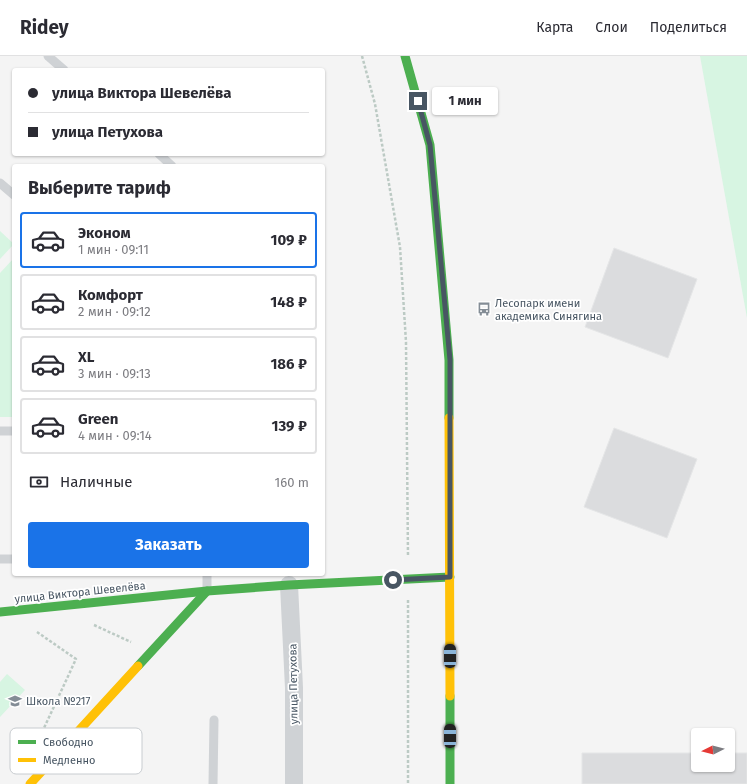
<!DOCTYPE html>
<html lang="ru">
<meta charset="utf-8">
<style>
body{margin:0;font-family:"Fira Sans",sans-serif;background:#f7f7f7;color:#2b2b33;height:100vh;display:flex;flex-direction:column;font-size:15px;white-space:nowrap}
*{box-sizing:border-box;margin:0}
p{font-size:13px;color:#7c7c81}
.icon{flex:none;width:22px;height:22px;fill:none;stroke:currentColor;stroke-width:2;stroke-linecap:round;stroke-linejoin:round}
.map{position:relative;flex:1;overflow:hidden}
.details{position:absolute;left:12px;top:108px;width:313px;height:412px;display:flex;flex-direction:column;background:#fff;border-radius:4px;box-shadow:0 1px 3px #0004}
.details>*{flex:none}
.hud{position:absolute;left:12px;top:12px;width:313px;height:88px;border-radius:4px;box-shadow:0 1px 3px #0004;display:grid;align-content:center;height:88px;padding:0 16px;background:#fff}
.needle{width:26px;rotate:264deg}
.tools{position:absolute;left:691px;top:672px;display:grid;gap:8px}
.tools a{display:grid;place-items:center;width:44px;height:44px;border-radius:4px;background:#fff;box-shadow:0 1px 3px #0004;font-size:20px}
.end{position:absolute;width:18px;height:18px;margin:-9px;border:5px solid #485663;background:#fff;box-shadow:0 0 0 2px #fff}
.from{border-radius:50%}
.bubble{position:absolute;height:28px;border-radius:4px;background:#fff;box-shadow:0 1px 3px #0004;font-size:13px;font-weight:700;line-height:28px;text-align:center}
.car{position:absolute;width:12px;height:24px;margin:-12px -6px;border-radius:5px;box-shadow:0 0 3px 1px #0007;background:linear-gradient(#222 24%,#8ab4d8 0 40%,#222 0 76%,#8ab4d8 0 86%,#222 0)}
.hud b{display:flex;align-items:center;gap:14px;height:38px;font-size:15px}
.hud b+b{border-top:1px solid #e1e1e2}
.hud i{width:10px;height:10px;background:#2b2b33}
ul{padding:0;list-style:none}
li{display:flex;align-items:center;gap:12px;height:56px;margin:0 8px 6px;padding:0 8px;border:2px solid #e1e1e2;border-radius:4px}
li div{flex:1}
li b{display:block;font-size:15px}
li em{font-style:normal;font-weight:700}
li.selected{border-color:#1a73e8}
li>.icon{width:36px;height:36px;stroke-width:1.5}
h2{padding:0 16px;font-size:18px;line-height:48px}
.pay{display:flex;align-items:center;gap:10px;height:44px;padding:0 16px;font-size:15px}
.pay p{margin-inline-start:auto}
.action{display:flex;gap:8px;margin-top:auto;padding:8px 16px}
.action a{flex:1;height:46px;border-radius:4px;background:#1a73e8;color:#fff;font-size:16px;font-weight:700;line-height:46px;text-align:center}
header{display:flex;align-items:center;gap:24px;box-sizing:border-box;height:56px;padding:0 20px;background:#fff;border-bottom:1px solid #e1e1e2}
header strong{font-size:19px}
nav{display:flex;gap:22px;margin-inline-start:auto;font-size:14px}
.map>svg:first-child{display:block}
.green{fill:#d7f5e2}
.building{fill:#dbdcde;stroke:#e5e6e7}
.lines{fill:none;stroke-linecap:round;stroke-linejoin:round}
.path{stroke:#bccac4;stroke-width:2.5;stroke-dasharray:3 2;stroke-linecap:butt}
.lane{stroke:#cfd2d5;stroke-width:9}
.street{stroke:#cfd2d5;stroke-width:18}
.fast{stroke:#4caf50;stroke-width:9}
.slow{stroke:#ffc107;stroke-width:9}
.route{stroke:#485663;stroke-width:5}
.labels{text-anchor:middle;stroke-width:3.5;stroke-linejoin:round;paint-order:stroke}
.poi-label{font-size:11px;fill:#485663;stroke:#fff;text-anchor:start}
.street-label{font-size:11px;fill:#485663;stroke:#fff}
.key{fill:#fff;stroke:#c8ccd0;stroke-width:1}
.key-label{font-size:11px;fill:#485663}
</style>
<header>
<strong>Ridey</strong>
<nav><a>Карта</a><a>Слои</a><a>Поделиться</a></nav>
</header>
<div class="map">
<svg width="747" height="728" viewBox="0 0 747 728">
<rect width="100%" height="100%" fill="#f4f4f4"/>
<g class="green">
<polygon points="700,0 747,0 747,262"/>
<polygon points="0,175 14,188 0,203"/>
<polygon points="14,202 14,361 0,361 0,217"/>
<polygon points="7,618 25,634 0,661 0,626"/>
</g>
<g class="building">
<polygon points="614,192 697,223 668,302 585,271"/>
<polygon points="614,372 697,403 667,482 584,451"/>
<polygon points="582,697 698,697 698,709 728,709 728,697 747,697 747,728 582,728"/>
</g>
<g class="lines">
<g class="path">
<polyline points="362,0 375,48 400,191 406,286 408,501"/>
<polyline points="408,544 408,728"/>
<polyline points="94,569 131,586"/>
<polyline points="37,576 76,603 38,685"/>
</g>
<g class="lane">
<polyline points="48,0 64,14"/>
<polyline points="159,98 172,110"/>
<polyline points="0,127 14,139"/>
<polyline points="0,375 14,375"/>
<polyline points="0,503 14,503"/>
<polyline points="207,535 207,518"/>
<polyline points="213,728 214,664"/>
</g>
<polyline class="street" points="289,529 294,632 294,728"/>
<g class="fast">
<polyline points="405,0 430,89 449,304 449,362"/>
<polyline points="0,556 207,535 289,529 450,521"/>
<polyline points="138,610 207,535"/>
<polyline points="450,640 450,728"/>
</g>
<g class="slow">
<polyline points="449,362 450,640"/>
<polyline points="30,728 138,610"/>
</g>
</g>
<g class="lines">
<polyline class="route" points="393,524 450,521 450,304 430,89 418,45"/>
</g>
<defs>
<g id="bus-bare" transform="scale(1.08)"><path d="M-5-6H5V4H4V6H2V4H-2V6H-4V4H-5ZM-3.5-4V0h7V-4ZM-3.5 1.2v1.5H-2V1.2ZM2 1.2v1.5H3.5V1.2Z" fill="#848d96" stroke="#fff" stroke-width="2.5" paint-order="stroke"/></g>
<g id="school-bare" transform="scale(1.08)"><path d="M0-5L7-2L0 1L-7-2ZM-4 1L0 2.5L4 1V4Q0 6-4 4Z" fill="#848d96" stroke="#fff" stroke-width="2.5" paint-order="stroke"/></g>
</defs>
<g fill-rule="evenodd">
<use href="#bus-bare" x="484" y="253"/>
<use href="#school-bare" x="15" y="645"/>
</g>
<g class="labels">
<g class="poi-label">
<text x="495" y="251">Лесопарк имени<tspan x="495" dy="13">академика Синягина</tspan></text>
<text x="26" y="649">Школа №217</text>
</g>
<g class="street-label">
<text transform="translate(80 536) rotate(-6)" y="4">улица Виктора Шевелёва</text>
<text transform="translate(293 628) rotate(-91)" y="4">улица Петухова</text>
</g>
</g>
<rect x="10" y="672" width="132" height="46" rx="6" class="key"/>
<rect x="18" y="684" width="18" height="4" fill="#4caf50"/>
<rect x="18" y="702" width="18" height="4" fill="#ffc107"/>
<g class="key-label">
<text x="43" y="690">Свободно</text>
<text x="43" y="708">Медленно</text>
</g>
</svg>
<div class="tools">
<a><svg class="needle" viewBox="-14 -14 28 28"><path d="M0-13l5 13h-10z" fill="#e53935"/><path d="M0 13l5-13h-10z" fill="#7c7c81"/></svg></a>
</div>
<i class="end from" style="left:393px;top:524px"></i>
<i class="end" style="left:418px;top:45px"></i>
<div class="bubble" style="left:432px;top:31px;width:66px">1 мин</div>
<i class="car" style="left:450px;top:600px;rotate:0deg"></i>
<i class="car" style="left:450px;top:680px;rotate:0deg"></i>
<div class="hud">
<b><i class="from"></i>улица Виктора Шевелёва</b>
<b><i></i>улица Петухова</b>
</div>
<section class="details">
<h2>Выберите тариф</h2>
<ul>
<li class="selected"><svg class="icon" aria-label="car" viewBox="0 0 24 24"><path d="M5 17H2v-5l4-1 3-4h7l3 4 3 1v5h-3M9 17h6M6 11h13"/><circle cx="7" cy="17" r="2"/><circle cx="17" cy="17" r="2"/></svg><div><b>Эконом</b><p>1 мин · 09:11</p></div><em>109 ₽</em></li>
<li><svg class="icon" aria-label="car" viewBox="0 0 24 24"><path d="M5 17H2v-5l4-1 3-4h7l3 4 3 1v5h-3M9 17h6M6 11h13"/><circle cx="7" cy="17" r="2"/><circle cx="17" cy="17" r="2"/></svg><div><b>Комфорт</b><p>2 мин · 09:12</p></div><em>148 ₽</em></li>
<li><svg class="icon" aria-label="car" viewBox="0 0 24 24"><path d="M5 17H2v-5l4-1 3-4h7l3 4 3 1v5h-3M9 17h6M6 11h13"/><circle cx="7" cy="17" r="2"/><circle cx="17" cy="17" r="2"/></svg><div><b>XL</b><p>3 мин · 09:13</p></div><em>186 ₽</em></li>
<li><svg class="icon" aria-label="car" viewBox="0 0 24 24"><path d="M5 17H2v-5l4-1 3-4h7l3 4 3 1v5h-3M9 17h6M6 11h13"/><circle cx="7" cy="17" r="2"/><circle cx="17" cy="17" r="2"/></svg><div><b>Green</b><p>4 мин · 09:14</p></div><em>139 ₽</em></li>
</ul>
<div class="pay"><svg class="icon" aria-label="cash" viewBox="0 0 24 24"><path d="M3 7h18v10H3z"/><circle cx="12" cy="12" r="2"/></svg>Наличные<p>160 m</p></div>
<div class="action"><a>Заказать</a></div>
</section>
</div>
